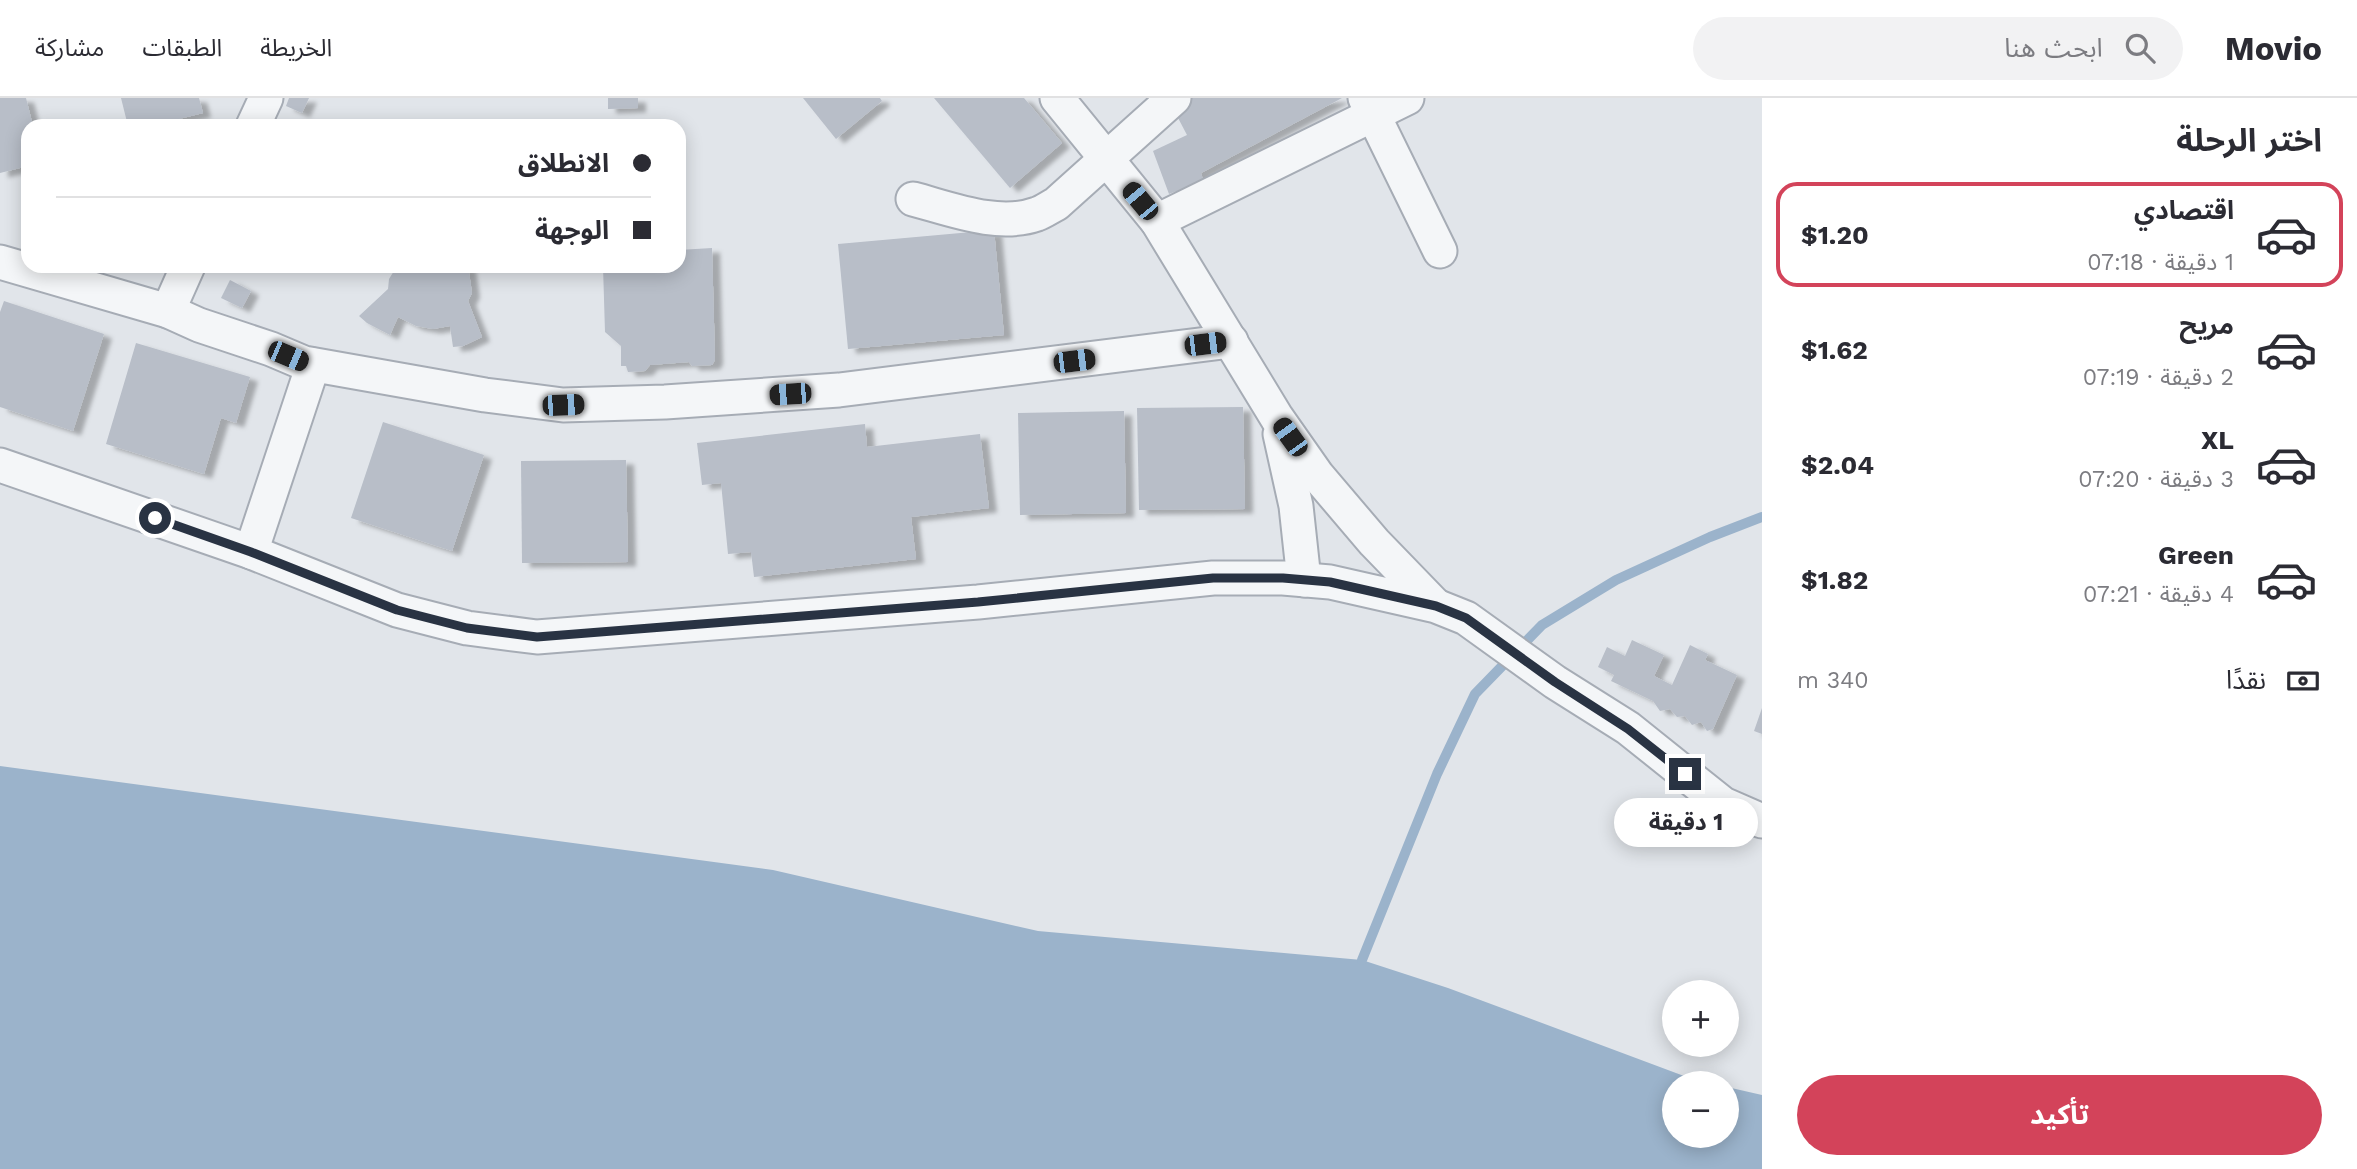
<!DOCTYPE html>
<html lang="ar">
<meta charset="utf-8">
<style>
body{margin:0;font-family:"Work Sans","Noto Sans Arabic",sans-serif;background:#f2f2f3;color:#2b2b33;direction:rtl;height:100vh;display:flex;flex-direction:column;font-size:26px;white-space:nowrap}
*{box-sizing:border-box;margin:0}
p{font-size:23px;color:#7c7c81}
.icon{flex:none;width:38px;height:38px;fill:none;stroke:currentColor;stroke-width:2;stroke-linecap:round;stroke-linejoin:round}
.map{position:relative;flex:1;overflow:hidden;direction:ltr}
.side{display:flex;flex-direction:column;background:#fff;width:595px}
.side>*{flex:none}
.hud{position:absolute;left:21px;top:21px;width:665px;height:154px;border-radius:21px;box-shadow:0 4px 18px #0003;direction:rtl;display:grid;align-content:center;height:154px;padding:0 35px;background:#fff}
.tools{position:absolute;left:1662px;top:882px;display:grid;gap:14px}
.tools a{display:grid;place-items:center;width:77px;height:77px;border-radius:50%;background:#fff;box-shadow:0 4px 18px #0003;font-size:35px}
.end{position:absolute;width:32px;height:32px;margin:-16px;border:9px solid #293343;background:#fff;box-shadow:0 0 0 4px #fff}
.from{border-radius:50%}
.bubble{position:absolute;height:49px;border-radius:24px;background:#fff;box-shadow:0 4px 18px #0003;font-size:23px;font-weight:700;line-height:49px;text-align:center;direction:rtl}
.car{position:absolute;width:21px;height:42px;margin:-21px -10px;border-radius:9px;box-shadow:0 0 5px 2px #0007;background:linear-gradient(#222 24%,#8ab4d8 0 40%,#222 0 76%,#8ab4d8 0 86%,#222 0)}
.hud b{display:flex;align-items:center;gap:24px;height:66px;font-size:26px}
.hud b+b{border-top:2px solid #e1e1e2}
.hud i{width:18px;height:18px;background:#2b2b33}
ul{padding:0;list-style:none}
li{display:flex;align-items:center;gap:21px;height:105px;margin:0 14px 10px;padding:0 21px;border:4px solid transparent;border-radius:21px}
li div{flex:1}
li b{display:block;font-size:26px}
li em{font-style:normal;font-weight:700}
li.selected{border-color:#d3435a}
li>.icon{width:63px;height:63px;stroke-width:1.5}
h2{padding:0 35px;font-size:32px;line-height:84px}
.pay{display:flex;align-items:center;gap:18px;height:77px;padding:0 35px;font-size:26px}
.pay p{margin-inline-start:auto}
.button{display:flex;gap:14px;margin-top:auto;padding:14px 35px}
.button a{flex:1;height:80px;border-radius:42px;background:#d3435a;color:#fff;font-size:28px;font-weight:700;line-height:80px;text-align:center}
header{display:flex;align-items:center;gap:42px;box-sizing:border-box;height:98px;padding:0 35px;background:#fff;border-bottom:2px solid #e1e1e2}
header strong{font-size:33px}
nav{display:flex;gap:38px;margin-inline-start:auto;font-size:24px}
.search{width:490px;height:63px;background:#f2f2f3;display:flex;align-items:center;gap:18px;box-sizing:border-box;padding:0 24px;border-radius:38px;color:#7c7c81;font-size:26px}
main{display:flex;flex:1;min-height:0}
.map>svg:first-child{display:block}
.water{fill:#9bb3cb}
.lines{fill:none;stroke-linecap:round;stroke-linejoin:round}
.stream{stroke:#9bb3cb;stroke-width:10}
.building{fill:#b8bec8;filter:url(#shadow)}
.minor-casing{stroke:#a6acb5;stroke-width:37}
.minor{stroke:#f4f6f8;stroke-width:33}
.route{stroke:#293343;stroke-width:9}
</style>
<header>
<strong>Movio</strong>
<div class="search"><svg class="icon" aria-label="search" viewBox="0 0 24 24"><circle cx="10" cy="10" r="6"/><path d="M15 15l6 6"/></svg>ابحث هنا</div>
<nav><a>الخريطة</a><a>الطبقات</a><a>مشاركة</a></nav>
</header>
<main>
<section class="side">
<h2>اختر الرحلة</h2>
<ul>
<li class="selected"><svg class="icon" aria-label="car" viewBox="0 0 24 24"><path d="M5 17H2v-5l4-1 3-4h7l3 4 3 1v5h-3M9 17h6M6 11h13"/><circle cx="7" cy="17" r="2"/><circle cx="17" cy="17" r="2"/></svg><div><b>اقتصادي</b><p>1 دقيقة · 07:18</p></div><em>$1.20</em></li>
<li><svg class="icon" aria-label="car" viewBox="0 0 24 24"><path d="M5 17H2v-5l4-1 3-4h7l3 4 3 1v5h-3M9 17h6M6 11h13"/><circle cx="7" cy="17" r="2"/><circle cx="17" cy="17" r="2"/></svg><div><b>مريح</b><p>2 دقيقة · 07:19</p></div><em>$1.62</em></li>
<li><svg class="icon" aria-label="car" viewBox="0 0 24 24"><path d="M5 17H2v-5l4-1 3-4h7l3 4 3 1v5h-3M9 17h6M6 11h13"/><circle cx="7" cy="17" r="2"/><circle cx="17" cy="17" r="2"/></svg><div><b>XL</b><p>3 دقيقة · 07:20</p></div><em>$2.04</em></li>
<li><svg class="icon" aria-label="car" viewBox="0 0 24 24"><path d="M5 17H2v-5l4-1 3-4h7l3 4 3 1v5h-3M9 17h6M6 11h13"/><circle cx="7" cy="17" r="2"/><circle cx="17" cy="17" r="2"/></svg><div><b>Green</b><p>4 دقيقة · 07:21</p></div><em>$1.82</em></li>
</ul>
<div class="pay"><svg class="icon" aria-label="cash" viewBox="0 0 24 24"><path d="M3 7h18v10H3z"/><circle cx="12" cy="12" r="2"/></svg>نقدًا<p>340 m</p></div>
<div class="button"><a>تأكيد</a></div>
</section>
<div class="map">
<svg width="1762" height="1071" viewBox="0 0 1762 1071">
<defs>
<filter id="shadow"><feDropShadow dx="8" dy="4.5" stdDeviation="2" flood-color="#0004"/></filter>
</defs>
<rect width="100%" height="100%" fill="#e1e5ea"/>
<polygon class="water" points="0,668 773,772 1038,833 1362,862 1448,890 1684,978 1714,985 1675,985 1675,1038 1727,1038 1727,989 1762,997 1762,1071 0,1071"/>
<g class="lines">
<polyline class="stream" points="1362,862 1437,676 1475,596 1542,527 1616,482 1710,439 1762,419"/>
</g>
<g class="building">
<polygon points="0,0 26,0 33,28 28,28 28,47 24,48 28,68 0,75"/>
<polygon points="121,0 199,0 203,15 151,28 128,28"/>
<polygon points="289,0 309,0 302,15 286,8"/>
<polygon points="608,0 638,0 638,10 608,11"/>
<polygon points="803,0 880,0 882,3 836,41"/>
<polygon points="934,0 1024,0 1062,45 1010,90"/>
<polygon points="1190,0 1342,0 1201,75 1203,82 1169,96 1153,53 1187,37 1177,18"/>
<polygon points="994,132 1004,237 848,251 838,146"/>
<polygon points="712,150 715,262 712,267 692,268 689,264 650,267 645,273 628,274 626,268 621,268 621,248 605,234 603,168 679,168 679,152"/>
<polygon points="397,168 468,168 472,195 468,203 482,239 463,248 453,249 450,228 433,231 416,228 398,219 390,237 367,225 359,218 388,191 389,181"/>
<polygon points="230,182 251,193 242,210 221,200"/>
<polygon points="4,203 104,236 73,333 0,309 0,214"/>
<polygon points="136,245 250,279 236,325 221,320 204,376 106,346"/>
<polygon points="1243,309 1245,411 1139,412 1137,310"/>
<polygon points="1124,313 1126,415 1020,417 1018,315"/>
<polygon points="383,324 484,357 452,453 351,420"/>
<polygon points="865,326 867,349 980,336 989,410 911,419 916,461 754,479 751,454 728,456 721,385 702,387 697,345"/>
<polygon points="626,362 628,464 522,465 521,363"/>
<polygon points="1632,542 1664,557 1654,578 1672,587 1690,547 1708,556 1705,562 1737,577 1713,631 1707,633 1701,624 1692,627 1685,618 1677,619 1670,611 1660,613 1653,603 1611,583 1614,577 1598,569 1607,549 1625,558"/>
<polygon points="1762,610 1762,636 1754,633"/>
</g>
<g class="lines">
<g class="minor-casing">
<g id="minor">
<polyline points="1057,0 1157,123 1277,320 1317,377 1374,444 1435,507"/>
<polyline points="1365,0 1440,153"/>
<polyline points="253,28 266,0"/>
<path d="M913,101C951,111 998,130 1037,116C1043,114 1050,109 1056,106L1174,0"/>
<polyline points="1157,123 1407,0"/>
<polyline points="0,164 168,213 199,227 271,251 304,265 485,297 563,307 665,304 839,292 1231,243"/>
<polyline points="168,213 188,168"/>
<polyline points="1280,336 1296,408 1304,482"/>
<polyline points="0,367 251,454 397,512 467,530 537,539 978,504 1213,480 1283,480 1330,484 1436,508 1466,520 1555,584 1628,630 1723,706 1762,723"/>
<polyline points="251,454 313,267"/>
</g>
</g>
<use href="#minor" class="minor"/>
</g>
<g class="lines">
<polyline class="route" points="155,420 251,454 397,512 467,530 537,539 978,504 1213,480 1283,480 1330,484 1436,508 1466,520 1555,584 1628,631 1685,676"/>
</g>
</svg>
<div class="tools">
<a>+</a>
<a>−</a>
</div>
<i class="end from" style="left:155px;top:420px"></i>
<i class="end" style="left:1685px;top:676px"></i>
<div class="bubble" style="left:1614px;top:700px;width:144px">1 دقيقة</div>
<i class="car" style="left:1140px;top:103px;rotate:320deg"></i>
<i class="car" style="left:1205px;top:246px;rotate:83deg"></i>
<i class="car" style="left:288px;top:258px;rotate:113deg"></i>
<i class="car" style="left:1074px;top:263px;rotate:83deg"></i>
<i class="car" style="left:790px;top:296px;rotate:266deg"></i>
<i class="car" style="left:563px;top:307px;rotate:88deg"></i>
<i class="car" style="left:1290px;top:339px;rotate:324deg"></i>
<div class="hud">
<b><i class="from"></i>الانطلاق</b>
<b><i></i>الوجهة</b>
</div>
</div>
</main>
